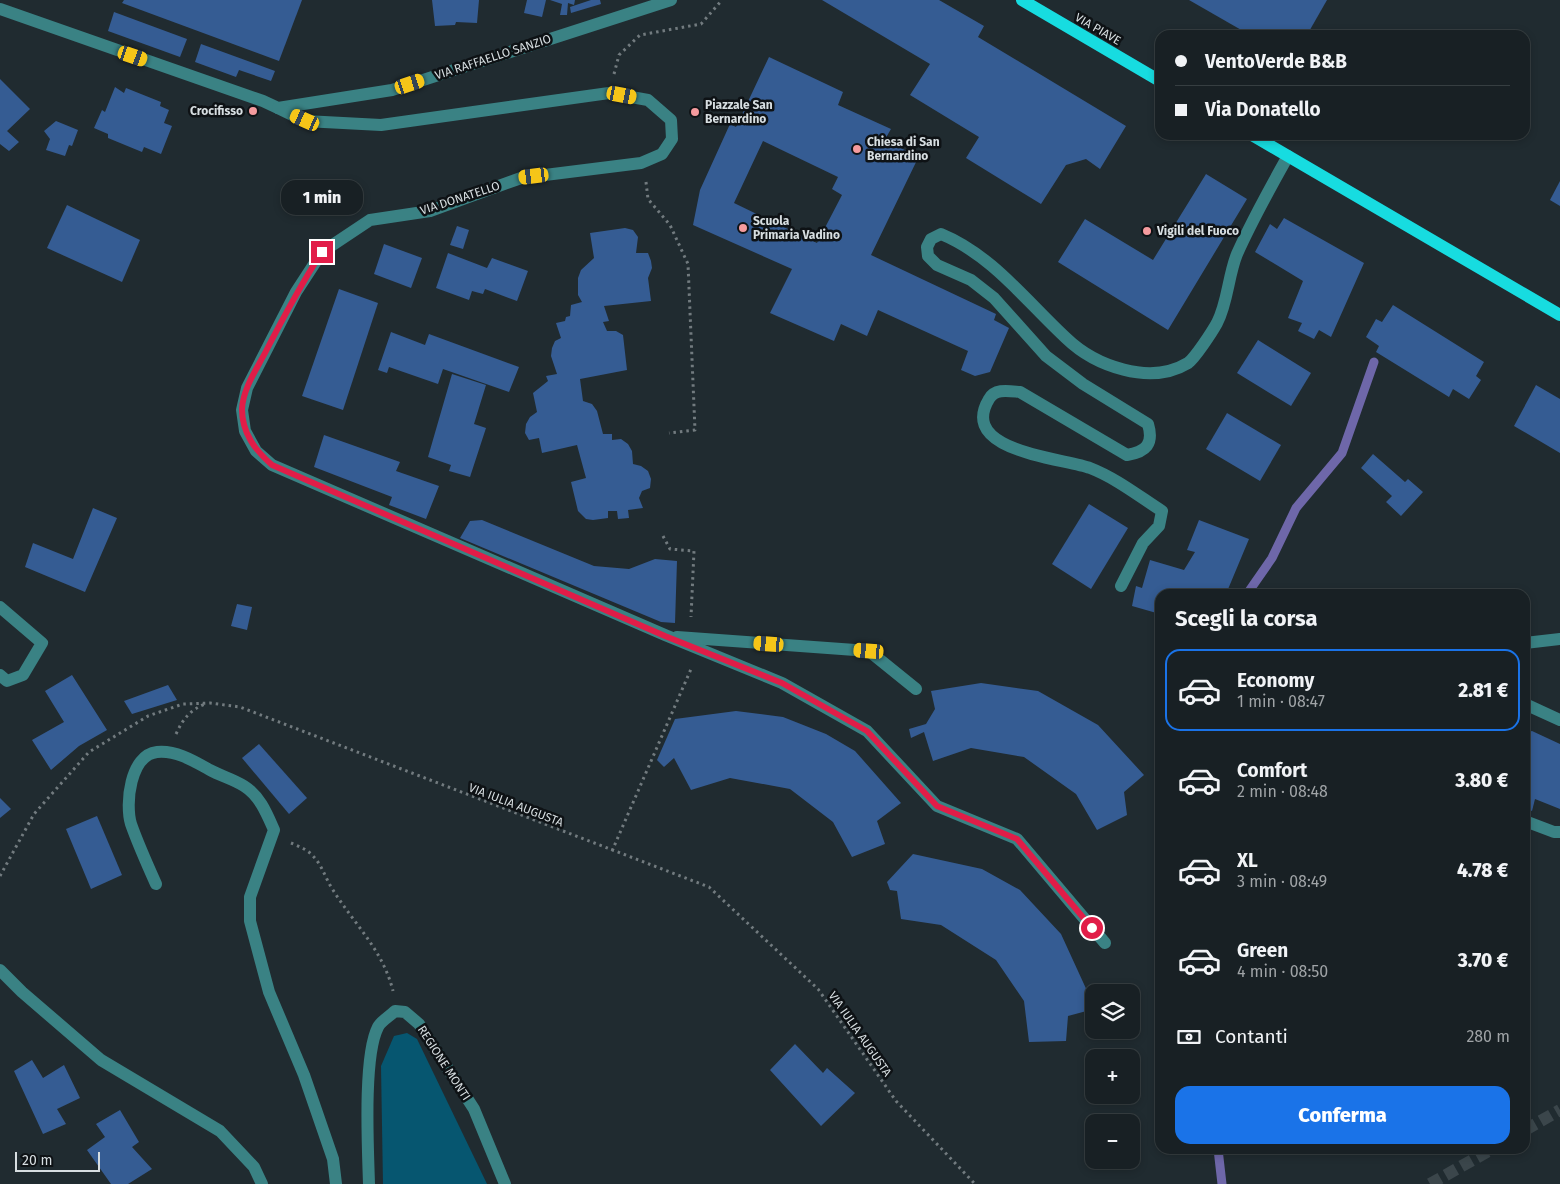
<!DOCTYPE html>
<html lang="it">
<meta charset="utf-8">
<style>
body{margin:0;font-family:"Fira Sans",sans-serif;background:#252d31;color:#f1f3f6;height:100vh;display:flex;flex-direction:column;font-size:19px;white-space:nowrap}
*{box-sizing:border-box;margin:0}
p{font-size:16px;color:#9fa3a6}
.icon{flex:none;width:28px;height:28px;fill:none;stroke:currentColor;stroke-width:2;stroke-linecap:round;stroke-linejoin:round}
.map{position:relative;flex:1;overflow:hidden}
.details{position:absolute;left:1155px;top:589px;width:375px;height:565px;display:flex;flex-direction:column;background:#182024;border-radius:15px;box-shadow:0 2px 8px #0003,0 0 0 1px #363e41}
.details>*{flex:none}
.banner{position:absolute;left:1155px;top:30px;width:375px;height:110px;border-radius:15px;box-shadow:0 2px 8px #0003,0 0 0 1px #363e41;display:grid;align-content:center;height:110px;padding:0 20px;background:#182024}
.fabs{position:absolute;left:1085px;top:984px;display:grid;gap:10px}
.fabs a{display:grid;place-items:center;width:55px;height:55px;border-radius:10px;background:#182024;box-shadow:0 2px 8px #0003,0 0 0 1px #363e41;font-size:25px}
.scale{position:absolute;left:15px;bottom:12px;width:85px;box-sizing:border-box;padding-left:5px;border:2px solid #d7dee1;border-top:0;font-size:14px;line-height:18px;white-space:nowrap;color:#d7dee1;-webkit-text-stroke:4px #0e1215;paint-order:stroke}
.end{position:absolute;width:22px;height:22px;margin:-11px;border:6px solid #e11d48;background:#fff;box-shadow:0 0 0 2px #fff}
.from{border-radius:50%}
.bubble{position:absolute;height:35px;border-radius:15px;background:#182024;box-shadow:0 2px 8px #0003,0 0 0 1px #363e41;font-size:16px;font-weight:800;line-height:35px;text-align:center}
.car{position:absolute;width:15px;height:30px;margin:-15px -8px;border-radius:6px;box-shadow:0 0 4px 1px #0007;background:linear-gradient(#f5c518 24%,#345 0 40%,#f5c518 0 76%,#345 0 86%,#f5c518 0)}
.banner b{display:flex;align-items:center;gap:18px;height:48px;font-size:19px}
.banner b+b{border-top:1px solid #363e41}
.banner i{width:12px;height:12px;background:#f1f3f6}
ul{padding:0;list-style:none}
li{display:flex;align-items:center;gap:15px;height:82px;margin:0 10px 8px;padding:0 10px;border:2px solid transparent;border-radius:15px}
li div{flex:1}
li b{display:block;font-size:19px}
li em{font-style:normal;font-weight:800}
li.on{border-color:#1a73e8}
li>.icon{width:45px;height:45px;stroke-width:1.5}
h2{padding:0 20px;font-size:22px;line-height:60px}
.pay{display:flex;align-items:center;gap:12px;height:55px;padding:0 20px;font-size:19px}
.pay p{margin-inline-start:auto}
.cta{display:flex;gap:10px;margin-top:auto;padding:10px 20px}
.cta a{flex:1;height:58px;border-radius:15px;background:#1a73e8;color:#fff;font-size:20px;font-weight:800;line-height:58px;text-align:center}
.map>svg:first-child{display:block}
.forest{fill:#065670}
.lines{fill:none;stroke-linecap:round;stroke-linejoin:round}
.stream{stroke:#6e67a9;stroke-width:9}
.building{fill:#355c93;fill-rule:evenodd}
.major-tunnel{stroke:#3b464b;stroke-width:12;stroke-dasharray:12 6;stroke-linecap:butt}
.path{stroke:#727b7f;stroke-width:3;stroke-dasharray:2.5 4;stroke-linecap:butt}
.minor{stroke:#3a8284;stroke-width:12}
.major{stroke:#17dce0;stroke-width:12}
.route{stroke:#e11d48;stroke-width:6}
.poi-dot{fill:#f59b9e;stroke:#0e1215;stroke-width:2}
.labels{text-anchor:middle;stroke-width:5;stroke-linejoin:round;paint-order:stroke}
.street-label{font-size:12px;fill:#d7dee1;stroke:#0e1215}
.poi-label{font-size:12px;font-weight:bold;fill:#d7dee1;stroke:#0e1215;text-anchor:start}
</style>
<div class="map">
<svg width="1560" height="1184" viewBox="0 0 1560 1184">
<rect width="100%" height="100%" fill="#202b30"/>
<polygon class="forest" points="407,1033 417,1039 487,1184 383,1184 381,1066 394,1036"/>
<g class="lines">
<g class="stream">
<polyline points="1247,594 1272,558 1296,508 1342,453 1374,362"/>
<polyline points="1218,1149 1222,1184"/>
</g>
</g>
<g class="building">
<polygon points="124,0 302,0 279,61 122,3"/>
<polygon points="432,0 479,0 477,23 456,22 455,25 435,26"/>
<polygon points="527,0 546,0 542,17 524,13"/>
<polygon points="550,0 575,0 574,5 568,3 567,15 560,15 562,4"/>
<polygon points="591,0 600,0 601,4 571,13 570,7"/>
<polygon points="822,0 939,0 984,26 978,37 1126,126 1100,169 1086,159 1066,165 1041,204 966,158 979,137 910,95 930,64"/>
<polygon points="1189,0 1327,0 1307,35 1250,35"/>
<polygon points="114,12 187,39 180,57 108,31"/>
<polygon points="201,44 275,71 271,81 239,70 236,77 195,62"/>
<path d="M769,57L843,92L838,105L891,129L884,141L919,156L871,255L996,314L994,320L1009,328L990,372L975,376L961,370L968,351L878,310L867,336L841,324L834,341L770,313L792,269L693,225L700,190L730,124L736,127ZM763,141L838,177L832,189L842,195L817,243L734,203Z"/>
<polygon points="0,79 30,109 7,131 19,142 9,151 0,144"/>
<polygon points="115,87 124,93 126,88 161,102 160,106 169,110 164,123 172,126 161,154 144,147 142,152 108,138 108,134 94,128 102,110 105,112"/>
<polygon points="56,121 78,130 72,146 69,145 65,156 46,150 50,139 44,131"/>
<polygon points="1206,174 1247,199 1168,330 1058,262 1085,219 1153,260"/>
<polygon points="1560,181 1560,206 1550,200"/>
<polygon points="67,205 140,240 122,282 47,248"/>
<polygon points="1284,218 1364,263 1331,337 1319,330 1314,339 1298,331 1302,323 1288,318 1303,281 1255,252 1270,224 1277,229"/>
<polygon points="457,226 469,230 463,249 450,245"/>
<polygon points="625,228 633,230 638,237 636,253 648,253 651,261 652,268 648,278 651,301 604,306 609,321 603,322 607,331 616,331 623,335 627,370 580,379 583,401 592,404 597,411 603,434 612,434 612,440 621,439 628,444 632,451 633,464 641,466 648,471 651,479 650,488 642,491 639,498 643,508 628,510 629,518 618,519 617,511 608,511 608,518 593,520 586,519 578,511 571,482 586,478 577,445 542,453 539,438 529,440 525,433 526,424 530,417 537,412 533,393 548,381 546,376 557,374 551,356 552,348 555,341 561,338 556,323 565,321 566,317 570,316 571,305 582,302 578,295 578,278 581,270 594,258 590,233"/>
<polygon points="384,244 422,258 411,288 374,274"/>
<polygon points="448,253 487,268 492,258 528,271 517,301 485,289 483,294 472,291 469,300 436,288"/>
<polygon points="339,289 378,303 343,410 302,396"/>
<polygon points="1393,305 1484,362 1476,376 1481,380 1469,399 1453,389 1449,397 1376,352 1379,346 1366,337 1376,319 1382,322"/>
<polygon points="391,332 425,345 429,334 519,367 509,392 443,369 438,384 389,367 387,373 378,370"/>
<polygon points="1258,340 1311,373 1291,406 1237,373"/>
<polygon points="452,374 486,385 474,424 486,428 470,477 449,471 451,465 428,457"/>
<polygon points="1536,385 1560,399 1560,453 1514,426"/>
<polygon points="1227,413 1281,445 1260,481 1206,449"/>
<polygon points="324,435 400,462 396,471 439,486 426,519 389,505 392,497 314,467"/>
<polygon points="1373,454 1405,482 1408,479 1423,492 1401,516 1386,502 1392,496 1361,468"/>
<polygon points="1089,504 1128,528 1091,589 1052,564"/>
<polygon points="93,508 117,518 85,592 25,567 33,543 73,559"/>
<polygon points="482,520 594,566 629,569 655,559 677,561 675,623 661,622 460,538 470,521"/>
<polygon points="1199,520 1249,539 1226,594 1160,594 1160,614 1132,606 1136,586 1142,588 1150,560 1184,570 1195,552 1187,550"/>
<polygon points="237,604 252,607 247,630 231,626"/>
<polygon points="72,675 107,730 79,746 51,770 32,740 64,722 45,691"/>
<polygon points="981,683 1038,691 1098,725 1144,775 1124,792 1127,815 1097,830 1076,794 1024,757 971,748 933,761 924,732 911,738 909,729 926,724 935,709 931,691"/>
<polygon points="168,685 177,700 132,714 124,701"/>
<polygon points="736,711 783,717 826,734 855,751 901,803 877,821 885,844 852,857 833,822 790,789 730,778 691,790 674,758 664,767 657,760 675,719"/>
<polygon points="1532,731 1560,744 1560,809 1535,799 1532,811 1525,808 1525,733"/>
<polygon points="259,744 307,798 289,814 242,758"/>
<polygon points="0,798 11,809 0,818"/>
<polygon points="97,816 122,875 91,889 66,829"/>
<polygon points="913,854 982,869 1020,890 1061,934 1094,1006 1094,1009 1068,1016 1066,1041 1029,1042 1024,1001 996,960 941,925 901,919 897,891 890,890 887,882"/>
<polygon points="795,1044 823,1073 827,1068 855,1093 821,1126 770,1070"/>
<polygon points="32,1060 43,1078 64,1065 80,1098 57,1109 66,1124 43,1134 14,1071"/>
<polygon points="120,1110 139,1142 132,1147 152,1169 128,1184 111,1184 87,1150 105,1137 96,1124"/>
</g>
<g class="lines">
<g class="major-tunnel">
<polyline points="1525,1130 1560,1110"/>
<polyline points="1430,1184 1492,1149"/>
</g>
<g class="path">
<polyline points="614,74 619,55 640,35 701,24 722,0"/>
<polyline points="646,182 648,199 670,225 688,264 695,430 669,433"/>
<polyline points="663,536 670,549 694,551 691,617"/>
<path d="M176,734C183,719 190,710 205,704"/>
<path d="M291,843C298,846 306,849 311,854C322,864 325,878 333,890C354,924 383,950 393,991"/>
<polyline points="612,851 691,669"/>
<polyline points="0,876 34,814 89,752 148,716 183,704 210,703 240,707 709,887 818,989 896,1101 975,1184"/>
</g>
<g class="minor">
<polyline points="0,9 263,101 278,108 392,90 671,0"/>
<polyline points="278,108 305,121 381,125 609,93 648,100 671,120 672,139 662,154 641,163 521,178 430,211 370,220 322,252 296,292 247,388 242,410 245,431 256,451 272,465 665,635 782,683 867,731 937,806 1017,839 1105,943"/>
<path d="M1121,586L1143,543L1159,526L1162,511C1140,497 1116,478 1090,468C1064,458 957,452 989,399C995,388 1009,391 1020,392L1127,455C1146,452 1154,444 1148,424L1083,384L1046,356L994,298L971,280L937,265L928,256L927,247L931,239L941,234C992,255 1026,301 1066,338C1095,366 1150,386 1188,363C1195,358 1212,332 1217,323C1228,302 1228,276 1237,254C1252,220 1270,188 1288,156"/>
<polyline points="0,607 42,643 23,675 7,681 0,675"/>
<polyline points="677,637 869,651 916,689"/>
<polyline points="1525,643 1560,639"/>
<polyline points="1525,704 1560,720"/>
<polyline points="1525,821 1554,832 1560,832"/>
<path d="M156,884C147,864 138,844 131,824C125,804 130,755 157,752C176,750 194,761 210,770C221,776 233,779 244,786C260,796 267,814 274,830L250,897V921L269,992L304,1075L333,1159L336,1184"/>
<polyline points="0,970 22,992 101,1060 220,1131 254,1167 262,1184"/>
<path d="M369,1184C368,1149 363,1056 378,1027C381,1021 390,1016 395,1011L405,1012L419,1024L474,1109L505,1184"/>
</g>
<g class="major">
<polyline points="1022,0 1160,81"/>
<polyline points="1252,135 1560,315"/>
</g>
</g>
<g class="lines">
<path class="route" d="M322,252C301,284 283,318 265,353C256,370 243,389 242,409C242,433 255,450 272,465L665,636L782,683L867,731L937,806L1017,839L1092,928"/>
</g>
<g class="poi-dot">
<circle cx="253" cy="111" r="5"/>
<circle cx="695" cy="112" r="5"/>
<circle cx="857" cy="149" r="5"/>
<circle cx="743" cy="228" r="5"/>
<circle cx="1147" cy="231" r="5"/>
</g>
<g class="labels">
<g class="street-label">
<text transform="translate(1098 29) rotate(30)" y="4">VIA PIAVE</text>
<text transform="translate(493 57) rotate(-18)" y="4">VIA RAFFAELLO SANZIO</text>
<text transform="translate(460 198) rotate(-18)" y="4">VIA DONATELLO</text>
<text transform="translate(516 805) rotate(21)" y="4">VIA IULIA AUGUSTA</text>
<text transform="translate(860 1034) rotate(55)" y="4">VIA IULIA AUGUSTA</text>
<text transform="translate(444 1063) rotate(57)" y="4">REGIONE MONTI</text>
</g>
<g class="poi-label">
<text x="705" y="109">Piazzale San<tspan x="705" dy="14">Bernardino</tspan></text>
<text x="243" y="115" text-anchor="end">Crocifisso</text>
<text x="867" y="146">Chiesa di San<tspan x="867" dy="14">Bernardino</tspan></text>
<text x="753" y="225">Scuola<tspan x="753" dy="14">Primaria Vadino</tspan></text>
<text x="1157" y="235">Vigili del Fuoco</text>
</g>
</g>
</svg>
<div class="fabs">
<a><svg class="icon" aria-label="layers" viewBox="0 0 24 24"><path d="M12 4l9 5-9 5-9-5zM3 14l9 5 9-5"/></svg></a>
<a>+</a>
<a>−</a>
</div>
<div class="scale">20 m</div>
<i class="end from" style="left:1092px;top:928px"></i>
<i class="end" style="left:322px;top:252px"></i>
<div class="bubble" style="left:281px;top:180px;width:82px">1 min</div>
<i class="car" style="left:133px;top:56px;rotate:109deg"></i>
<i class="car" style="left:410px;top:84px;rotate:72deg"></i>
<i class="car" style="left:622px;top:95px;rotate:101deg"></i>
<i class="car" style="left:305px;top:120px;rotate:294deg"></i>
<i class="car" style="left:534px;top:176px;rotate:263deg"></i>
<i class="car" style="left:769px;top:644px;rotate:274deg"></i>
<i class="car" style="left:869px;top:651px;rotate:274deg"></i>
<div class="banner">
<b><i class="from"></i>VentoVerde B&amp;B</b>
<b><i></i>Via Donatello</b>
</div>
<section class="details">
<h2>Scegli la corsa</h2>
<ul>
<li class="on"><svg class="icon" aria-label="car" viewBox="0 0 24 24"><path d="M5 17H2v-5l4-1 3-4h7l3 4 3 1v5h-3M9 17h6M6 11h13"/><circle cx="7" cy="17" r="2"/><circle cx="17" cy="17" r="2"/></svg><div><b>Economy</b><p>1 min · 08:47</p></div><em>2.81 €</em></li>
<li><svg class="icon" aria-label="car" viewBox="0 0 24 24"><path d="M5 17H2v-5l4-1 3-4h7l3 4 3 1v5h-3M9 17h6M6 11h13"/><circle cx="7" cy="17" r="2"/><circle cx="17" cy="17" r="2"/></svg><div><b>Comfort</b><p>2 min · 08:48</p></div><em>3.80 €</em></li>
<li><svg class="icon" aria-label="car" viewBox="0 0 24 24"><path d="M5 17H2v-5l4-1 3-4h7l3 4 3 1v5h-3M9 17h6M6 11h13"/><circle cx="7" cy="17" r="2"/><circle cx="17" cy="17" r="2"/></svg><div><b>XL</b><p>3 min · 08:49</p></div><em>4.78 €</em></li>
<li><svg class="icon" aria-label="car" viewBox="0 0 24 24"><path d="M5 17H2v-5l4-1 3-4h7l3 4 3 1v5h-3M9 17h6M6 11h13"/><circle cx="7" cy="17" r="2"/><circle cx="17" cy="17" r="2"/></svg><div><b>Green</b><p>4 min · 08:50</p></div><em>3.70 €</em></li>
</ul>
<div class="pay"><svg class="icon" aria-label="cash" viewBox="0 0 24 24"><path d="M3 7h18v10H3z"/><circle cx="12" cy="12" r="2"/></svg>Contanti<p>280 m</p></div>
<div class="cta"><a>Conferma</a></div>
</section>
</div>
